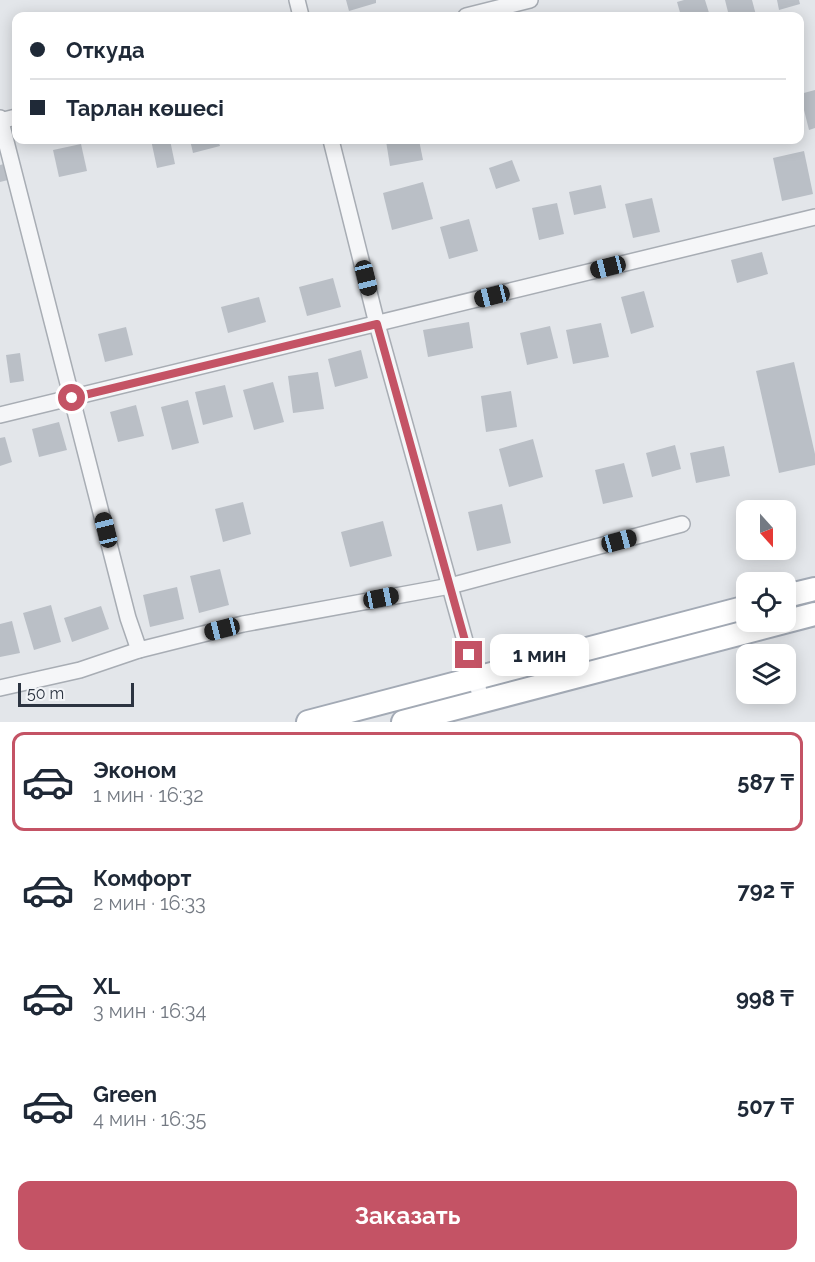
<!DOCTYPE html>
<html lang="ru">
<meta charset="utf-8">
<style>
body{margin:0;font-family:Raleway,sans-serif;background:#f6f6f7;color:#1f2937;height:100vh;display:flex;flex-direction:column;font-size:22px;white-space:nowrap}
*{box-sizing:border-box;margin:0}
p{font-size:20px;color:#747a83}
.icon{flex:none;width:33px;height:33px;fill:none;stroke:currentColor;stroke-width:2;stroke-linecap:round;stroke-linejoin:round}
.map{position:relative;height:722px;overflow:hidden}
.sheet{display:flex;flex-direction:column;background:#fff;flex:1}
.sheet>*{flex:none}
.top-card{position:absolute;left:12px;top:12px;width:792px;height:132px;border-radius:12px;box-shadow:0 3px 15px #0003;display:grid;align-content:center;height:132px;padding:0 18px;background:#fff}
.needle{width:39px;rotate:159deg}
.controls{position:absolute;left:736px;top:500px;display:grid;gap:12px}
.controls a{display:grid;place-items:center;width:60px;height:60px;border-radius:12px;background:#fff;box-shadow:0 3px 15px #0003;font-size:30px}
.scale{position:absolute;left:18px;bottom:15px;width:116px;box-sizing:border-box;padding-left:6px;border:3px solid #2c3441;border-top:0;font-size:16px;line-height:21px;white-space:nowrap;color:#2c3441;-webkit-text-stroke:4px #f2f4f7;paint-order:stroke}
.end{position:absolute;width:27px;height:27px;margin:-14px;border:8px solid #c45365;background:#fff;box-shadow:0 0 0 3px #fff}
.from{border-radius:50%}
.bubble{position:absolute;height:42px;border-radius:12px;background:#fff;box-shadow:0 3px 15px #0003;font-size:20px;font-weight:700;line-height:42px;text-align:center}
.car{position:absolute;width:18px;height:36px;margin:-18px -9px;border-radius:8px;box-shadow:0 0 4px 2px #0007;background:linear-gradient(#222 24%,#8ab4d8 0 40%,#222 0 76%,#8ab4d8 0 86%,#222 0)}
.top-card b{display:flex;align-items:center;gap:21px;height:57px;font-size:22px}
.top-card b+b{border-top:2px solid #e0e1e3}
.top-card i{width:15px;height:15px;background:#1f2937}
ul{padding:10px 0 0;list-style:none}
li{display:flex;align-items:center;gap:18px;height:99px;margin:0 12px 9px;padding:0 6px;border:3px solid transparent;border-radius:12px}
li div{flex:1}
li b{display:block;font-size:22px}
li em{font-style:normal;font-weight:700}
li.on{border-color:#c45365}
li>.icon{width:54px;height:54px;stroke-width:1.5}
.primary-button{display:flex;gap:12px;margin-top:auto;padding:12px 18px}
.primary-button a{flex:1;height:69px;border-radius:12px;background:#c45365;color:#fff;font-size:24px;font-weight:700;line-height:69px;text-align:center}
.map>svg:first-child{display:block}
.building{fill:#babfc6}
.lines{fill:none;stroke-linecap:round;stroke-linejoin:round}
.minor-casing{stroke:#a8adb4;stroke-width:18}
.primary-casing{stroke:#a3aab5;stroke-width:26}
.minor{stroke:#f5f6f8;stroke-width:15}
.primary{stroke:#fff;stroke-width:22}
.route{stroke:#c45365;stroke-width:8}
</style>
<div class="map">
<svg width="815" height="722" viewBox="0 0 815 722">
<rect width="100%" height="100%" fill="#e3e6ea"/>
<g class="building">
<polygon points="346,0 376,0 376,3 349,11"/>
<polygon points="684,0 705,0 710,16 681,16 677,2"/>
<polygon points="725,0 752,0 756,15 729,16"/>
<polygon points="777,0 799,0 800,4 779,10"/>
<polygon points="815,90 815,128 809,130 800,94"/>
<polygon points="151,140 170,140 175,164 157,168"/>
<polygon points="190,140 218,140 220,146 193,153"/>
<polygon points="395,140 419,140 423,160 390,166 386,141"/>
<polygon points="81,144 87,171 59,177 53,150"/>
<polygon points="804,151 813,194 782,201 773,158"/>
<polygon points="512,160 520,181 496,189 489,168"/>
<polygon points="4,164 8,180 0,182 0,165"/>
<polygon points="423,182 433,219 392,230 383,193"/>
<polygon points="601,185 606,208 574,215 569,192"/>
<polygon points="652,198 660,232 633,238 625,204"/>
<polygon points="557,203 564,234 539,240 532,208"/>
<polygon points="469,219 478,251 449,259 440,227"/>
<polygon points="762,252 768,274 737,283 731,260"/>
<polygon points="333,278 341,307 307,316 299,287"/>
<polygon points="644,291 654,327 631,334 621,297"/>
<polygon points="259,297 266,322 228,333 221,307"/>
<polygon points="469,322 473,348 428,357 423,330"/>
<polygon points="601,323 609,357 573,364 566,330"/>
<polygon points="550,326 558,358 527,365 520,333"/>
<polygon points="126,327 133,355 105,362 98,334"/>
<polygon points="361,350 368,378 335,387 328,359"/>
<polygon points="20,353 24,381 10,383 6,355"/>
<polygon points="794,362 815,454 815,465 779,473 756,371"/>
<polygon points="318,372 324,409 293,413 288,376"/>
<polygon points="273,382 284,422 254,430 243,390"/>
<polygon points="225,385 233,417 203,425 195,392"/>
<polygon points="511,391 517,427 486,432 481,396"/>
<polygon points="188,400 199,443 172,450 161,407"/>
<polygon points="136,405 144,436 118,442 110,412"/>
<polygon points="59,422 67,450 39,457 32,429"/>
<polygon points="5,437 12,462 0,466 0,438"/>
<polygon points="533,439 543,477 509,487 499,449"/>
<polygon points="675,445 681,469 652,477 646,453"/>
<polygon points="724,446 730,476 696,483 690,453"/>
<polygon points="624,463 633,497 603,504 595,470"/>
<polygon points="243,502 251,534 223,542 215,509"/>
<polygon points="502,504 511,543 477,551 468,512"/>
<polygon points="383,521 392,556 350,567 341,532"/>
<polygon points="220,569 229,605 199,613 190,576"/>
<polygon points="177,587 184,619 150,627 143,595"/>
<polygon points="51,605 61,642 34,650 23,613"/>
<polygon points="101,606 109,629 72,642 64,618"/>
<polygon points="12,621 20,653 0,657 0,624"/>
</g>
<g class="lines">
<g class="minor-casing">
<g id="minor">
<polyline points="297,0 301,16"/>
<polyline points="466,16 530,0"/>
<polyline points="0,118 128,618 139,650"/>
<polyline points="0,121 16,117"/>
<polyline points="331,140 377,324 482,702"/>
<polyline points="0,415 815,217"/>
<polyline points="0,688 80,670 139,650 243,624 450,586 682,524"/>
</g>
</g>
<g class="primary-casing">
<g id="primary">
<polyline points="786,596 815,589"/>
<polyline points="308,722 747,607"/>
<polyline points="403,722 815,614"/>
</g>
</g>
<use href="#minor" class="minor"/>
<use href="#primary" class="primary"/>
</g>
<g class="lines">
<polyline class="route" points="72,398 377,324 469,655"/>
</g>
</svg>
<div class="controls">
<a><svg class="needle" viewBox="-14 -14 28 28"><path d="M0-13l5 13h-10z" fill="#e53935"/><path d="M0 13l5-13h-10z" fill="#747a83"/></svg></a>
<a><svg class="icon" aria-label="locate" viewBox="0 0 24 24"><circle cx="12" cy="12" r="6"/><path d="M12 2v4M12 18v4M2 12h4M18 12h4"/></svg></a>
<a><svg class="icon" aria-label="layers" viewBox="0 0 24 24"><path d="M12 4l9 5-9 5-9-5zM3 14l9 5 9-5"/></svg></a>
</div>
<div class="scale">50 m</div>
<i class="end from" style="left:72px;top:398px"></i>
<i class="end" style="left:469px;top:655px"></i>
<div class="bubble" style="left:490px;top:634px;width:99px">1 мин</div>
<i class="car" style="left:608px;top:267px;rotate:256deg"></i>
<i class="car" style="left:366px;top:278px;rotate:166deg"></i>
<i class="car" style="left:492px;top:296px;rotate:256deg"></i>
<i class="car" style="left:106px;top:530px;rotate:346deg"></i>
<i class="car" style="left:619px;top:541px;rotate:75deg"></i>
<i class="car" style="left:381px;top:598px;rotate:79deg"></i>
<i class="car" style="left:222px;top:629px;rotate:256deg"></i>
<div class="top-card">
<b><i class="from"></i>Откуда</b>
<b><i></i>Тарлан көшесі</b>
</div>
</div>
<section class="sheet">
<ul>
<li class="on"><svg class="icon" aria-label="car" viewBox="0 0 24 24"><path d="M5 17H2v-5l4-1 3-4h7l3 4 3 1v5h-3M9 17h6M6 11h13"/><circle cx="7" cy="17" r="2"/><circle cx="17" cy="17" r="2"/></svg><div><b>Эконом</b><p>1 мин · 16:32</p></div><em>587 ₸</em></li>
<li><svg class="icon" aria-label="car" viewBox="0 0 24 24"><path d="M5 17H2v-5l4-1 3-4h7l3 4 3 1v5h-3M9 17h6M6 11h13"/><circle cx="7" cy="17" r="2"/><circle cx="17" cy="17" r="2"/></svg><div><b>Комфорт</b><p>2 мин · 16:33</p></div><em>792 ₸</em></li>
<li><svg class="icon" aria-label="car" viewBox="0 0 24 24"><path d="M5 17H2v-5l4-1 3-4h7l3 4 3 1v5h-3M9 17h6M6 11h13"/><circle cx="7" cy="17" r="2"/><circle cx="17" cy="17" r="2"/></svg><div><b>XL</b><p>3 мин · 16:34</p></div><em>998 ₸</em></li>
<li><svg class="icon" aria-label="car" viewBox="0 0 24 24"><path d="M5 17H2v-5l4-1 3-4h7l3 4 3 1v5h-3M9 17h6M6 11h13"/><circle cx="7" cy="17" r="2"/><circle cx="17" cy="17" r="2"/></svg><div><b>Green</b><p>4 мин · 16:35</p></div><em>507 ₸</em></li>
</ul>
<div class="primary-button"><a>Заказать</a></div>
</section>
